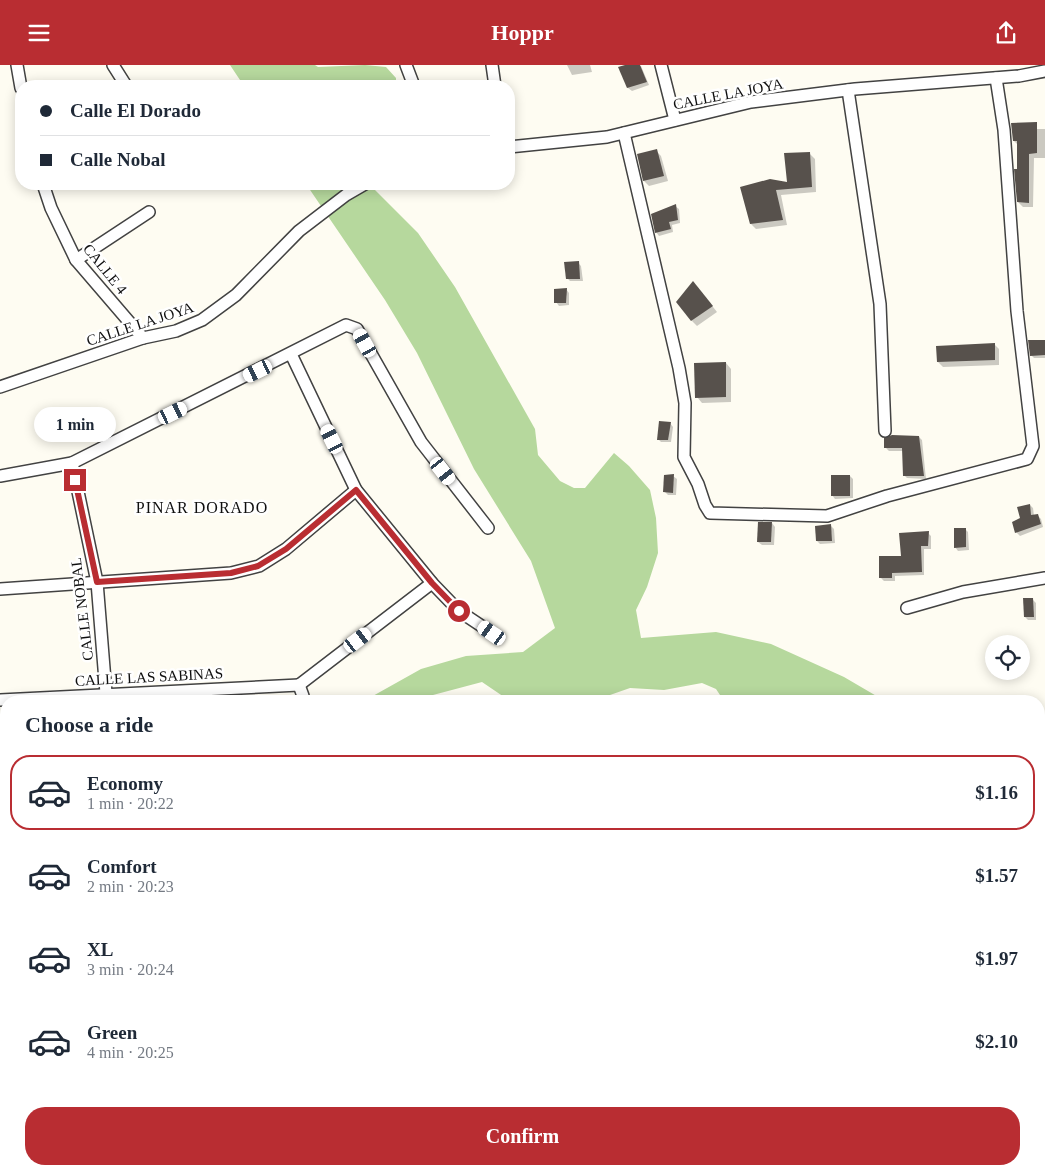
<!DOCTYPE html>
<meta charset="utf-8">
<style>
body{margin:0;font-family:Georgia,serif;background:#f2f2f3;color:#1f2937;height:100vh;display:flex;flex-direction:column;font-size:19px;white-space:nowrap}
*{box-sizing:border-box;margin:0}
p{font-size:16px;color:#747a83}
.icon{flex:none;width:28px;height:28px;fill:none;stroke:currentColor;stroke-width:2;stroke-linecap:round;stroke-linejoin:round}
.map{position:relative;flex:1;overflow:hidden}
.panel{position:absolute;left:0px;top:630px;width:1045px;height:480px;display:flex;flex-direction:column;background:#fff;border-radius:20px 20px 0 0;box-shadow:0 2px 12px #0003}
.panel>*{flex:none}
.guide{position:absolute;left:15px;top:15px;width:500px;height:110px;border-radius:20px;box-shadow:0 2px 12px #0003;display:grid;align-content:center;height:110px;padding:0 25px;background:#fff}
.buttons{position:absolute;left:985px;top:570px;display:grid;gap:10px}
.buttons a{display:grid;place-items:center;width:45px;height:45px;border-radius:50%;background:#fff;box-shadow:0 2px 12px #0003;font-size:25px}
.end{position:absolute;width:22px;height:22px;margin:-11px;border:6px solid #b92d32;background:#fff;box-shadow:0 0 0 2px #fff}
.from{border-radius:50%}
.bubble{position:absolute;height:35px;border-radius:18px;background:#fff;box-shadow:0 2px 12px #0003;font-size:16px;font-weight:700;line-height:35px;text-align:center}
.car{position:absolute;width:15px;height:30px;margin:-15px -8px;border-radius:6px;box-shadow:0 0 4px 1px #0007;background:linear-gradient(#fff 24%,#345 0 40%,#fff 0 76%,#345 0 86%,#fff 0)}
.guide b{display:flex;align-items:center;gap:18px;height:48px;font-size:19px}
.guide b+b{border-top:1px solid #e0e1e3}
.guide i{width:12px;height:12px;background:#1f2937}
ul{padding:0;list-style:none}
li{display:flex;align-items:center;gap:15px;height:75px;margin:0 10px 8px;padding:0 15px;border:2px solid transparent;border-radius:20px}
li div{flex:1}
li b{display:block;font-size:19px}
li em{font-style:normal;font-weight:700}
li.current{border-color:#b92d32}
li>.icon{width:45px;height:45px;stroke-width:1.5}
h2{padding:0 25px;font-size:22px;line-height:60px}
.cta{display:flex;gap:10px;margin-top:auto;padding:10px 25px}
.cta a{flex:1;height:58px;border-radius:20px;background:#b92d32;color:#fff;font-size:20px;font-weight:700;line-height:58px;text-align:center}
header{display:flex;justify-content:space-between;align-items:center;height:65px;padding:0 25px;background:#b92d32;color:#fff;font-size:22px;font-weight:700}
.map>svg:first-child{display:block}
.forest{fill:#b6d89d}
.shadow{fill:#0003}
.building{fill:#57514c}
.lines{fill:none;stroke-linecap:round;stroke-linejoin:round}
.minor-casing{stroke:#424242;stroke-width:14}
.minor{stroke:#fff;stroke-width:11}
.route{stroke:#b92d32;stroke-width:6}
.labels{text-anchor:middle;stroke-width:5;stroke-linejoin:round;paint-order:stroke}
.street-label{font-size:15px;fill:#0f0f0f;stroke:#fff}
.neighbourhood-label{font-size:16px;letter-spacing:1px;fill:#0f0f0f;stroke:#fff}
</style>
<header><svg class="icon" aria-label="menu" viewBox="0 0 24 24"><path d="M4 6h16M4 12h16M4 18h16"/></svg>Hoppr<svg class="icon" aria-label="share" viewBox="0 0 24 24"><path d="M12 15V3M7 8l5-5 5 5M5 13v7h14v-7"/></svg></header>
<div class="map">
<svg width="1045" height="1110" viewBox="0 0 1045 1110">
<rect width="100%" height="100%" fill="#fefcf2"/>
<g class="forest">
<polygon points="230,0 315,0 318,2 365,0 386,2 396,13 396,21 244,21"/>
<polygon points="306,119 369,119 418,168 455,222 535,364 538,390 560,416 574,423 585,423 614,388 629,401 650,425 656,453 658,488 647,522 636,545 641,573 716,567 771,579 844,612 885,636 724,636 716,624 702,618 664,625 630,623 610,630 603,636 510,636 482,617 433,630 371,632 421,604 466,591 523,587 555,563 531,496 474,404 417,288 385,235"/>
<polygon points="1045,696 1045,791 1039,788 1039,697"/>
<polygon points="1039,934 1045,938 1045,1110 956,1110 934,1106 932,1104 1039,1104"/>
</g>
<g class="shadow">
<polygon points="567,0 590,0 592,7 572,10"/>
<polygon points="630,0 641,1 649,20 632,26 628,23 620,3"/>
<polygon points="1013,64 1045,64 1045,93 1034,93 1033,142 1023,142 1018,137 1018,80 1014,76"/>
<polygon points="656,86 661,91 668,116 649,121 644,116"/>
<polygon points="809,88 815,94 816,127 781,130 787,160 756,164 751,159 742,122 789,118"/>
<polygon points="675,141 679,144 680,158 672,160 673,167 659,171 656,167"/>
<polygon points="578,198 581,201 583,216 570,216 567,213"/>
<polygon points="698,223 717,247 697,261 692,256"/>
<polygon points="566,224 569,228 569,240 559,241 556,237"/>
<polygon points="1045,276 1045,293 1034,293 1031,290"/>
<polygon points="994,279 999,284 999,300 943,302 938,297"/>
<polygon points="726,298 731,304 731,337 702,338 697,332"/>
<polygon points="670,358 673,362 671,377 661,377 658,374"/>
<polygon points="919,372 922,375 926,414 907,413 904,410 903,386 889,386 886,383"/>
<polygon points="673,411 677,414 676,430 668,430 665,427"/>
<polygon points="850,411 853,414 853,433 835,434 832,430"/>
<polygon points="1030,440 1033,443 1034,451 1037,450 1041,454 1043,462 1020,471 1016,467"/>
<polygon points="772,458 775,462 774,480 762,480 758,477"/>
<polygon points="831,461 834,464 835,478 820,479 817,476"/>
<polygon points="965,464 968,467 969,485 958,486 955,482"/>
<polygon points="928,468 931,471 931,484 924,484 924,510 895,511 895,516 884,516 881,513"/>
<polygon points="1033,535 1036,538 1036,555 1028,555 1025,552"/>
<polygon points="186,1104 221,1104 231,1110 182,1110"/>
</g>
<g class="building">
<polygon points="625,0 640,0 647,17 627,23 618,2"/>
<polygon points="1037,57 1037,88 1029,89 1029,138 1017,137 1014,104 1017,104 1017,76 1013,76 1011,58"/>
<polygon points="657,84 664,111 643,116 637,89"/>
<polygon points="810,87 812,122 776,125 783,155 750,159 740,122 770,114 787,117 784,88"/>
<polygon points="676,139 678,155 669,157 671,164 655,168 651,149"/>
<polygon points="579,196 580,214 566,214 564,197"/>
<polygon points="693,216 713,241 691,256 676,237"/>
<polygon points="567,223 566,238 554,238 554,224"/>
<polygon points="1028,275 1045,275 1045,290 1030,291"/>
<polygon points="995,278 995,295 937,297 936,281"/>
<polygon points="726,297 726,332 695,333 694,298"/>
<polygon points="659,356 671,357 668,375 657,375"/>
<polygon points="892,370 919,371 924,411 903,411 902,383 884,383 884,373"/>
<polygon points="674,409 673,428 663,427 664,410"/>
<rect x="831" y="410" width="19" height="21"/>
<polygon points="1030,439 1031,450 1038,449 1041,459 1015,468 1012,457 1020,453 1017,442"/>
<polygon points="758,457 772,457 771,477 757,477"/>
<polygon points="831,459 832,476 816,476 815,461"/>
<polygon points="954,463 966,463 966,482 954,483"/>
<polygon points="929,466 928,481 921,481 922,507 892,508 892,513 879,513 879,491 901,491 899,468"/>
<polygon points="1023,533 1033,533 1034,552 1024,552"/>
</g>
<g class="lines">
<g class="minor-casing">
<g id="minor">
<polyline points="17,0 21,23"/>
<polyline points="113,0 125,19"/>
<polyline points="406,0 414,21"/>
<polyline points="492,0 495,21"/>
<polyline points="661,0 675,55"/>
<polyline points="848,25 880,239 885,366"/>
<polyline points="624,68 679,303 685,338 684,392 698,419 705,440 710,448 827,451 887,431 1027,394 1033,381 1017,246 1004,65 996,13"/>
<polyline points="509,82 607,72 751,37 855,24 1019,11 1045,6"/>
<polyline points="43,119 51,143 76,195 143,273"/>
<polyline points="76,195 149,147"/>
<polyline points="291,289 356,425 432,518 459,546 492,568"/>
<polyline points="0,322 143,273 176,266 202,255 236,230 299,166 346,130 365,119"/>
<polyline points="72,398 97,517 106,628"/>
<polyline points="0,411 72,398 346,260 357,264 421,377 488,463"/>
<polyline points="0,524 231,508 259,501 286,484 356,425"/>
<polyline points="907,543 963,527 1045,513"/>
<polyline points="299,620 432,518"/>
<polyline points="299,620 303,631 302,636"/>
<polyline points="0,635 299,620"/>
<polyline points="0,816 6,815"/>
<polyline points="0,943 6,942"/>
<polyline points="0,999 6,1003"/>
<polyline points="124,1110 129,1104"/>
<polyline points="418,1110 418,1104"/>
<polyline points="530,1110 531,1104"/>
<polyline points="725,1110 726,1104"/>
<polyline points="891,1110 891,1104"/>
<polyline points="967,1110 968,1104"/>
</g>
</g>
<use href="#minor" class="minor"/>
</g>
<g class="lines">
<polyline class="route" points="75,415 97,517 231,508 258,501 286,484 356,425 432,518 459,546"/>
</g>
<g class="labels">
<g class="street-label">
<text transform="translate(728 29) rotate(-11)" y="5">CALLE LA JOYA</text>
<text transform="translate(105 204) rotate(51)" y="5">CALLE 4</text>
<text transform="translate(140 259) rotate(-18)" y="5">CALLE LA JOYA</text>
<text transform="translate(82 544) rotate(-97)" y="5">CALLE NOBAL</text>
<text transform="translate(149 612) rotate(-3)" y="5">CALLE LAS SABINAS</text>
</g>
<g class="neighbourhood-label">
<text x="202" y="448">PINAR DORADO</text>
</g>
</g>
</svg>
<div class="buttons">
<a><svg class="icon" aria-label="locate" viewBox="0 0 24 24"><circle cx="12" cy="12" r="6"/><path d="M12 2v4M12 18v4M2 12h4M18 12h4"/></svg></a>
</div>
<i class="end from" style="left:459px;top:546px"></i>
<i class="end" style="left:75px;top:415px"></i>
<div class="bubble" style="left:34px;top:342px;width:82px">1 min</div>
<i class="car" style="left:365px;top:278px;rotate:331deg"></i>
<i class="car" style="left:258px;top:306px;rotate:244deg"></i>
<i class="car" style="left:173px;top:348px;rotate:64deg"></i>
<i class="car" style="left:332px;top:374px;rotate:334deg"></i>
<i class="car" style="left:443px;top:406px;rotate:142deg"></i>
<i class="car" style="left:492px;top:568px;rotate:305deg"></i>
<i class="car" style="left:358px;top:575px;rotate:53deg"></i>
<div class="guide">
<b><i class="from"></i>Calle El Dorado</b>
<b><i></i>Calle Nobal</b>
</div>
<section class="panel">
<h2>Choose a ride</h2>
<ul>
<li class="current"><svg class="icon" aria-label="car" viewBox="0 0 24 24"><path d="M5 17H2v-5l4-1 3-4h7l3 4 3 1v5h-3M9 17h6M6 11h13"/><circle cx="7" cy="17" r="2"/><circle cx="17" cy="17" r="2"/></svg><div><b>Economy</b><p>1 min · 20:22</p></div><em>$1.16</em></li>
<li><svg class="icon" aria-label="car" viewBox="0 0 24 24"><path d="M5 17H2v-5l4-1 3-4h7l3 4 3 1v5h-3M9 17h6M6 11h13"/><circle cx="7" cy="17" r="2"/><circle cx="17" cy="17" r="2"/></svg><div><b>Comfort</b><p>2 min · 20:23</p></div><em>$1.57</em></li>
<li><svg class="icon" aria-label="car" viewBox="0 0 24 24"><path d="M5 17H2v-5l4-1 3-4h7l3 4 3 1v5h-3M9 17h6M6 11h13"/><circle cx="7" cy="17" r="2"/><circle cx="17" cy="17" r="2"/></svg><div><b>XL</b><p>3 min · 20:24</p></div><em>$1.97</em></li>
<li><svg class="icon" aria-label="car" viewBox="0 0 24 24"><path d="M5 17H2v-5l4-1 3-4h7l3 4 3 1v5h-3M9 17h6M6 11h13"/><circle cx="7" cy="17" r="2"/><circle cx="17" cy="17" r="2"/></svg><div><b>Green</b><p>4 min · 20:25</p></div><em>$2.10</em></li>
</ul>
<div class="cta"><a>Confirm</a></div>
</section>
</div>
